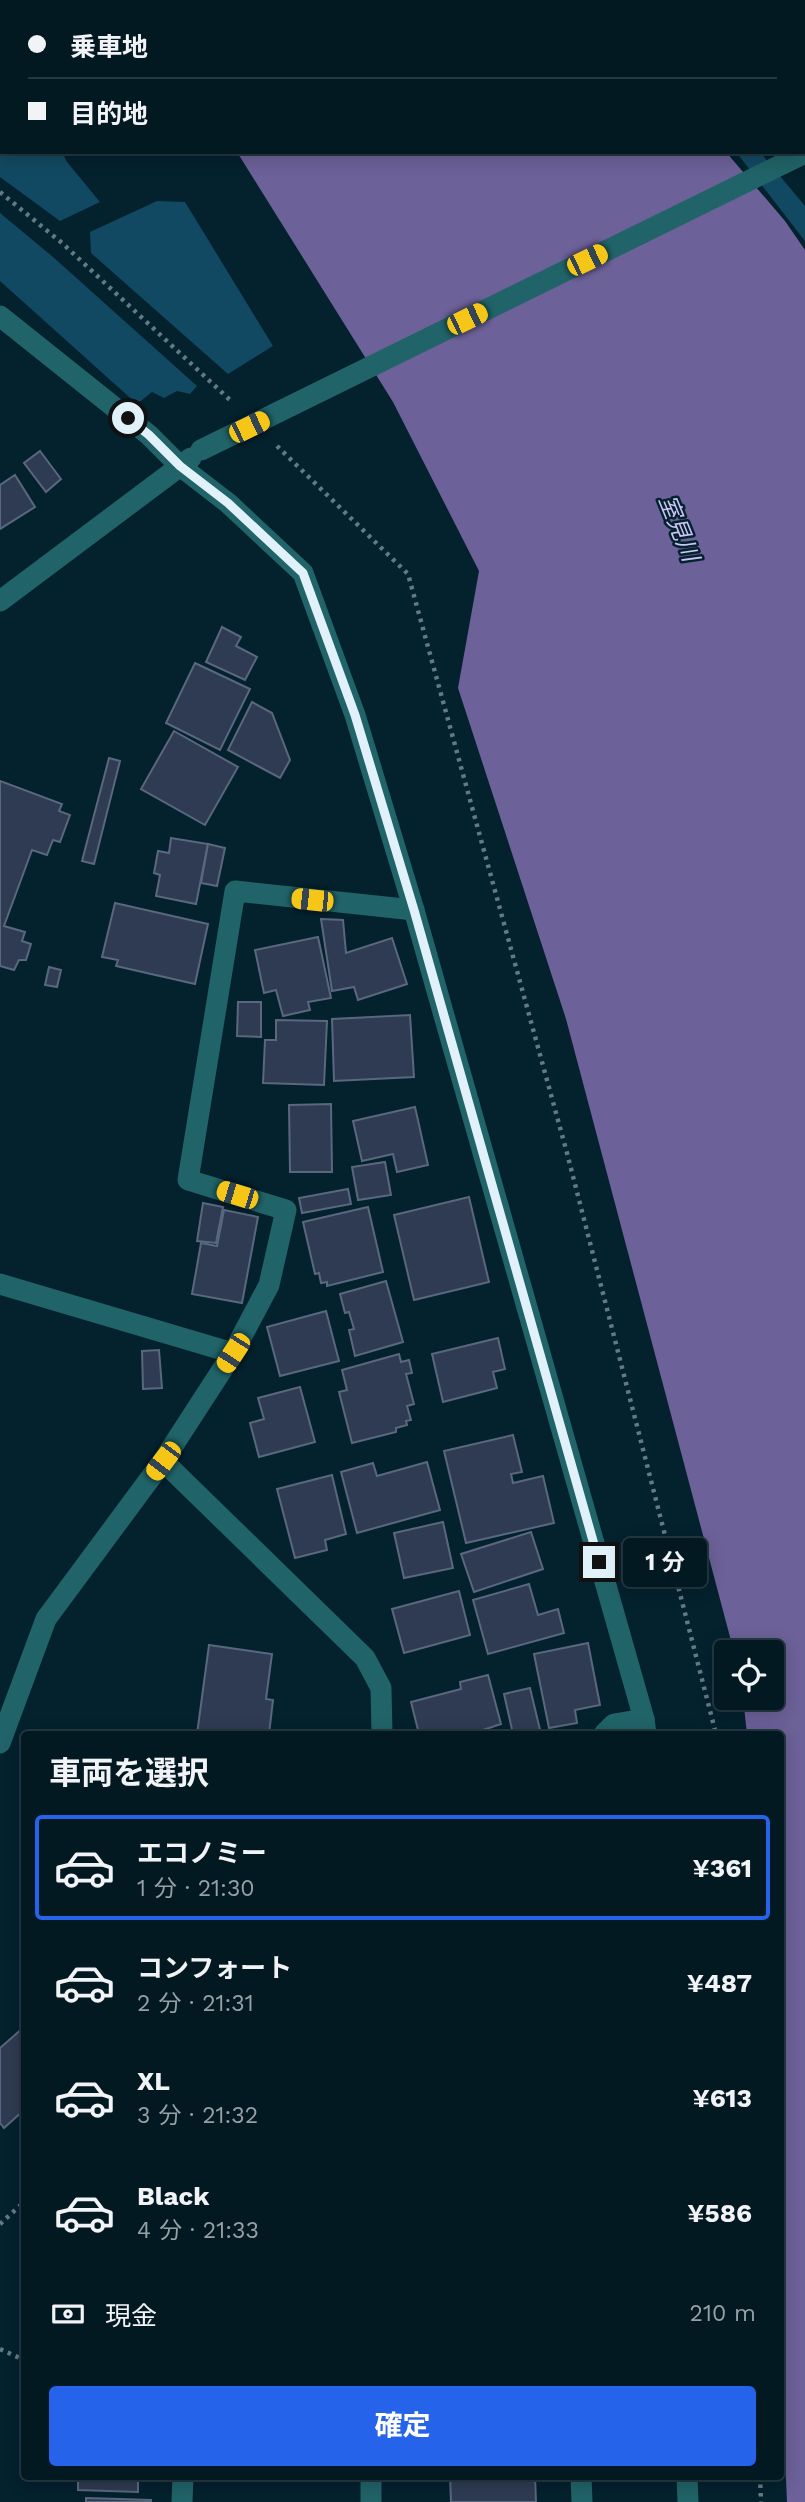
<!DOCTYPE html>
<html lang="ja">
<meta charset="utf-8">
<style>
body{margin:0;font-family:"Work Sans","Noto Sans JP",sans-serif;background:#0d222a;color:#f1f3f6;height:100vh;display:flex;flex-direction:column;font-size:26px;white-space:nowrap}
*{box-sizing:border-box;margin:0}
p{font-size:23px;color:#97a0a5}
.icon{flex:none;width:38px;height:38px;fill:none;stroke:currentColor;stroke-width:2;stroke-linecap:round;stroke-linejoin:round}
.map{position:relative;flex:1;overflow:hidden}
.panel{position:absolute;left:21px;top:1731px;width:763px;height:749px;display:flex;flex-direction:column;background:#031922;border-radius:7px;box-shadow:0 4px 18px #0003,0 0 0 2px #243840}
.panel>*{flex:none}
.guide{position:absolute;left:0px;top:0px;width:805px;height:154px;box-shadow:0 4px 18px #0003,0 0 0 2px #243840;display:grid;align-content:center;height:154px;padding:0 28px;background:#031922}
.buttons{position:absolute;left:714px;top:1640px;display:grid;gap:14px}
.buttons a{display:grid;place-items:center;width:70px;height:70px;border-radius:7px;background:#031922;box-shadow:0 4px 18px #0003,0 0 0 2px #243840;font-size:35px}
.end{position:absolute;width:32px;height:32px;margin:-16px;border:9px solid #e1f1fa;background:#111;box-shadow:0 0 0 4px #111}
.from{border-radius:50%}
.bubble{position:absolute;height:49px;border-radius:7px;background:#031922;box-shadow:0 4px 18px #0003,0 0 0 2px #243840;font-size:23px;font-weight:700;line-height:49px;text-align:center}
.car{position:absolute;width:21px;height:42px;margin:-21px -10px;border-radius:9px;box-shadow:0 0 5px 2px #0007;background:linear-gradient(#f5c518 24%,#345 0 40%,#f5c518 0 76%,#345 0 86%,#f5c518 0)}
.guide b{display:flex;align-items:center;gap:24px;height:66px;font-size:26px}
.guide b+b{border-top:2px solid #243840}
.guide i{width:18px;height:18px;background:#f1f3f6}
ul{padding:0;list-style:none}
li{display:flex;align-items:center;gap:21px;height:105px;margin:0 14px 10px;padding:0 14px;border:4px solid transparent;border-radius:7px}
li div{flex:1}
li b{display:block;font-size:26px}
li em{font-style:normal;font-weight:700}
li.active{border-color:#2563eb}
li>.icon{width:63px;height:63px;stroke-width:1.5}
h2{padding:0 28px;font-size:32px;line-height:84px}
.pay{display:flex;align-items:center;gap:18px;height:77px;padding:0 28px;font-size:26px}
.pay p{margin-inline-start:auto}
.cta{display:flex;gap:14px;margin-top:auto;padding:14px 28px}
.cta a{flex:1;height:80px;border-radius:7px;background:#2563eb;color:#fff;font-size:28px;font-weight:700;line-height:80px;text-align:center}
.map>svg:first-child{display:block}
.green{fill:#124962}
.water{fill:#6c6198}
.building{fill:#2f3b52;stroke:#59677f;stroke-width:2}
.lines{fill:none;stroke-linecap:round;stroke-linejoin:round}
.path{stroke:#637a85;stroke-width:4.5;stroke-dasharray:3.5 5;stroke-linecap:butt}
.minor{stroke:#206368;stroke-width:21}
.minor-bridge{stroke:#206368;stroke-width:21}
.route{stroke:#e1f1fa;stroke-width:9}
.labels{text-anchor:middle;stroke-width:5;stroke-linejoin:round;paint-order:stroke}
.water-label{font-size:23px;font-style:italic;fill:#ccc4f6;stroke:#04212e}
</style>
<div class="map">
<svg width="805" height="2502" viewBox="0 0 805 2502">
<rect width="100%" height="100%" fill="#04212e"/>
<g class="green">
<polygon points="0,0 19,2 2,2 2,152 62,152 67,162 100,202 60,221 0,177"/>
<polygon points="736,152 760,152 805,206 805,241"/>
<polygon points="157,201 185,202 273,346 228,374 91,253 90,232"/>
<polygon points="0,213 53,257 197,386 190,394 177,391 164,398 152,392 137,404 0,281"/>
</g>
<g class="water">
<polygon points="120,0 596,0 597,2 121,2"/>
<polygon points="237,152 726,152 785,221 805,250 805,2502 787,2502 781,2367 780,1734 747,1734 743,1698 772,1698 772,1652 734,1652 566,1019 458,688 479,571 393,402"/>
</g>
<g class="building">
<polygon points="40,451 61,479 46,492 24,463"/>
<polygon points="15,475 35,507 0,529 0,485"/>
<polygon points="222,627 241,637 236,646 257,657 245,680 206,662"/>
<polygon points="195,663 250,689 220,750 166,723"/>
<polygon points="252,702 272,713 290,760 280,778 228,750"/>
<polygon points="174,731 238,767 205,825 141,789"/>
<polygon points="109,758 120,761 94,864 82,861"/>
<polygon points="0,781 62,804 59,811 70,815 60,842 53,840 47,855 32,850 4,926 25,932 22,941 31,944 26,960 19,960 14,970 0,966"/>
<polygon points="171,838 208,844 196,904 156,896 160,875 154,873 158,851 169,853"/>
<polygon points="208,844 225,848 217,886 201,883"/>
<polygon points="115,903 208,924 195,984 116,966 118,960 102,957"/>
<polygon points="321,919 343,920 346,953 392,938 407,984 358,1000 354,987 332,991"/>
<polygon points="318,937 331,998 308,1002 310,1010 283,1016 276,990 264,993 255,950"/>
<polygon points="49,967 61,970 57,987 45,985"/>
<polygon points="238,1002 261,1002 261,1037 237,1036"/>
<polygon points="410,1015 414,1077 334,1081 332,1019"/>
<polygon points="276,1020 327,1021 324,1085 263,1083 265,1040 276,1040"/>
<polygon points="331,1104 332,1172 290,1172 289,1105"/>
<polygon points="415,1107 428,1165 397,1172 393,1154 362,1161 353,1121"/>
<polygon points="385,1162 391,1195 358,1200 352,1167"/>
<polygon points="348,1189 351,1204 302,1213 299,1198"/>
<polygon points="469,1197 489,1282 414,1300 394,1215"/>
<polygon points="203,1203 223,1207 216,1243 197,1241"/>
<polygon points="368,1207 383,1272 327,1286 327,1282 321,1283 319,1273 315,1274 303,1222"/>
<polygon points="224,1210 258,1217 242,1303 192,1294 201,1243 217,1246"/>
<polygon points="386,1281 403,1342 355,1356 349,1330 354,1329 349,1312 345,1313 340,1294"/>
<polygon points="326,1311 339,1361 280,1376 267,1327"/>
<polygon points="498,1338 505,1369 493,1372 497,1388 443,1402 432,1354"/>
<polygon points="159,1350 162,1388 143,1389 142,1351"/>
<polygon points="399,1354 401,1362 409,1360 412,1373 406,1374 414,1404 407,1406 411,1420 406,1421 407,1425 396,1428 396,1432 352,1443 339,1392 347,1390 342,1370"/>
<polygon points="300,1387 315,1442 259,1457 250,1423 264,1419 258,1398"/>
<polygon points="513,1435 522,1472 511,1474 513,1483 543,1476 554,1523 466,1543 444,1451"/>
<polygon points="427,1462 440,1510 357,1533 341,1472 373,1463 377,1476"/>
<polygon points="332,1475 346,1534 325,1540 327,1550 295,1558 277,1489"/>
<polygon points="443,1522 453,1568 404,1578 394,1533"/>
<polygon points="531,1532 543,1569 474,1592 461,1554"/>
<polygon points="529,1584 538,1615 558,1609 564,1633 488,1654 473,1600"/>
<polygon points="459,1591 470,1635 404,1653 392,1609"/>
<polygon points="588,1643 600,1705 575,1710 577,1723 549,1728 534,1654"/>
<polygon points="209,1645 272,1654 266,1699 273,1700 269,1734 197,1734"/>
<polygon points="488,1675 501,1724 471,1734 419,1734 411,1702 461,1689 460,1682"/>
<polygon points="530,1688 541,1734 513,1734 504,1694"/>
<polygon points="24,2027 24,2110 4,2128 0,2123 0,2048"/>
<polygon points="450,2476 535,2476 536,2502 451,2502"/>
<polygon points="78,2477 138,2479 138,2492 78,2490"/>
<polygon points="86,2498 151,2500 151,2502 86,2502"/>
</g>
<g class="lines">
<g class="path">
<polyline points="652,0 653,2"/>
<polyline points="0,192 62,243 230,400"/>
<polyline points="277,446 408,574 567,1153 716,1734"/>
<polyline points="0,2224 24,2202"/>
<polyline points="0,2349 24,2360"/>
<polyline points="760,2476 761,2502"/>
</g>
<g class="minor">
<polyline points="776,0 778,2"/>
<polyline points="803,24 805,26"/>
<polyline points="0,316 149,435 180,466 228,503 303,573 355,715 414,910 644,1719 646,1734"/>
<polyline points="0,601 191,458"/>
<polyline points="0,1284 233,1353 163,1461 365,1658 381,1688 382,1734"/>
<polyline points="233,1353 269,1285 286,1210 188,1180 235,891 414,910"/>
<polyline points="604,1734 614,1724 644,1719"/>
<polyline points="0,1743 46,1619 163,1461"/>
<polyline points="371,2476 371,2502"/>
<polyline points="581,2476 582,2502"/>
<polyline points="687,2476 688,2502"/>
<polyline points="182,2502 183,2476"/>
</g>
<polyline class="minor-bridge" points="201,450 805,153"/>
</g>
<g class="lines">
<polyline class="route" points="128,418 149,435 180,466 228,503 303,573 355,715 414,910 599,1562"/>
</g>
<g class="labels">
<g class="water-label">
<text transform="translate(679 528) rotate(68)" y="8">室見川</text>
</g>
</g>
</svg>
<div class="buttons">
<a><svg class="icon" aria-label="locate" viewBox="0 0 24 24"><circle cx="12" cy="12" r="6"/><path d="M12 2v4M12 18v4M2 12h4M18 12h4"/></svg></a>
</div>
<i class="end from" style="left:128px;top:418px"></i>
<i class="end" style="left:599px;top:1562px"></i>
<div class="bubble" style="left:623px;top:1538px;width:84px">1 分</div>
<i class="car" style="left:587px;top:260px;rotate:64deg"></i>
<i class="car" style="left:467px;top:319px;rotate:64deg"></i>
<i class="car" style="left:249px;top:427px;rotate:64deg"></i>
<i class="car" style="left:312px;top:900px;rotate:276deg"></i>
<i class="car" style="left:237px;top:1195px;rotate:287deg"></i>
<i class="car" style="left:233px;top:1353px;rotate:213deg"></i>
<i class="car" style="left:163px;top:1461px;rotate:217deg"></i>
<div class="guide">
<b><i class="from"></i>乗車地</b>
<b><i></i>目的地</b>
</div>
<section class="panel">
<h2>車両を選択</h2>
<ul>
<li class="active"><svg class="icon" aria-label="car" viewBox="0 0 24 24"><path d="M5 17H2v-5l4-1 3-4h7l3 4 3 1v5h-3M9 17h6M6 11h13"/><circle cx="7" cy="17" r="2"/><circle cx="17" cy="17" r="2"/></svg><div><b>エコノミー</b><p>1 分 · 21:30</p></div><em>¥361</em></li>
<li><svg class="icon" aria-label="car" viewBox="0 0 24 24"><path d="M5 17H2v-5l4-1 3-4h7l3 4 3 1v5h-3M9 17h6M6 11h13"/><circle cx="7" cy="17" r="2"/><circle cx="17" cy="17" r="2"/></svg><div><b>コンフォート</b><p>2 分 · 21:31</p></div><em>¥487</em></li>
<li><svg class="icon" aria-label="car" viewBox="0 0 24 24"><path d="M5 17H2v-5l4-1 3-4h7l3 4 3 1v5h-3M9 17h6M6 11h13"/><circle cx="7" cy="17" r="2"/><circle cx="17" cy="17" r="2"/></svg><div><b>XL</b><p>3 分 · 21:32</p></div><em>¥613</em></li>
<li><svg class="icon" aria-label="car" viewBox="0 0 24 24"><path d="M5 17H2v-5l4-1 3-4h7l3 4 3 1v5h-3M9 17h6M6 11h13"/><circle cx="7" cy="17" r="2"/><circle cx="17" cy="17" r="2"/></svg><div><b>Black</b><p>4 分 · 21:33</p></div><em>¥586</em></li>
</ul>
<div class="pay"><svg class="icon" aria-label="cash" viewBox="0 0 24 24"><path d="M3 7h18v10H3z"/><circle cx="12" cy="12" r="2"/></svg>現金<p>210 m</p></div>
<div class="cta"><a>確定</a></div>
</section>
</div>
